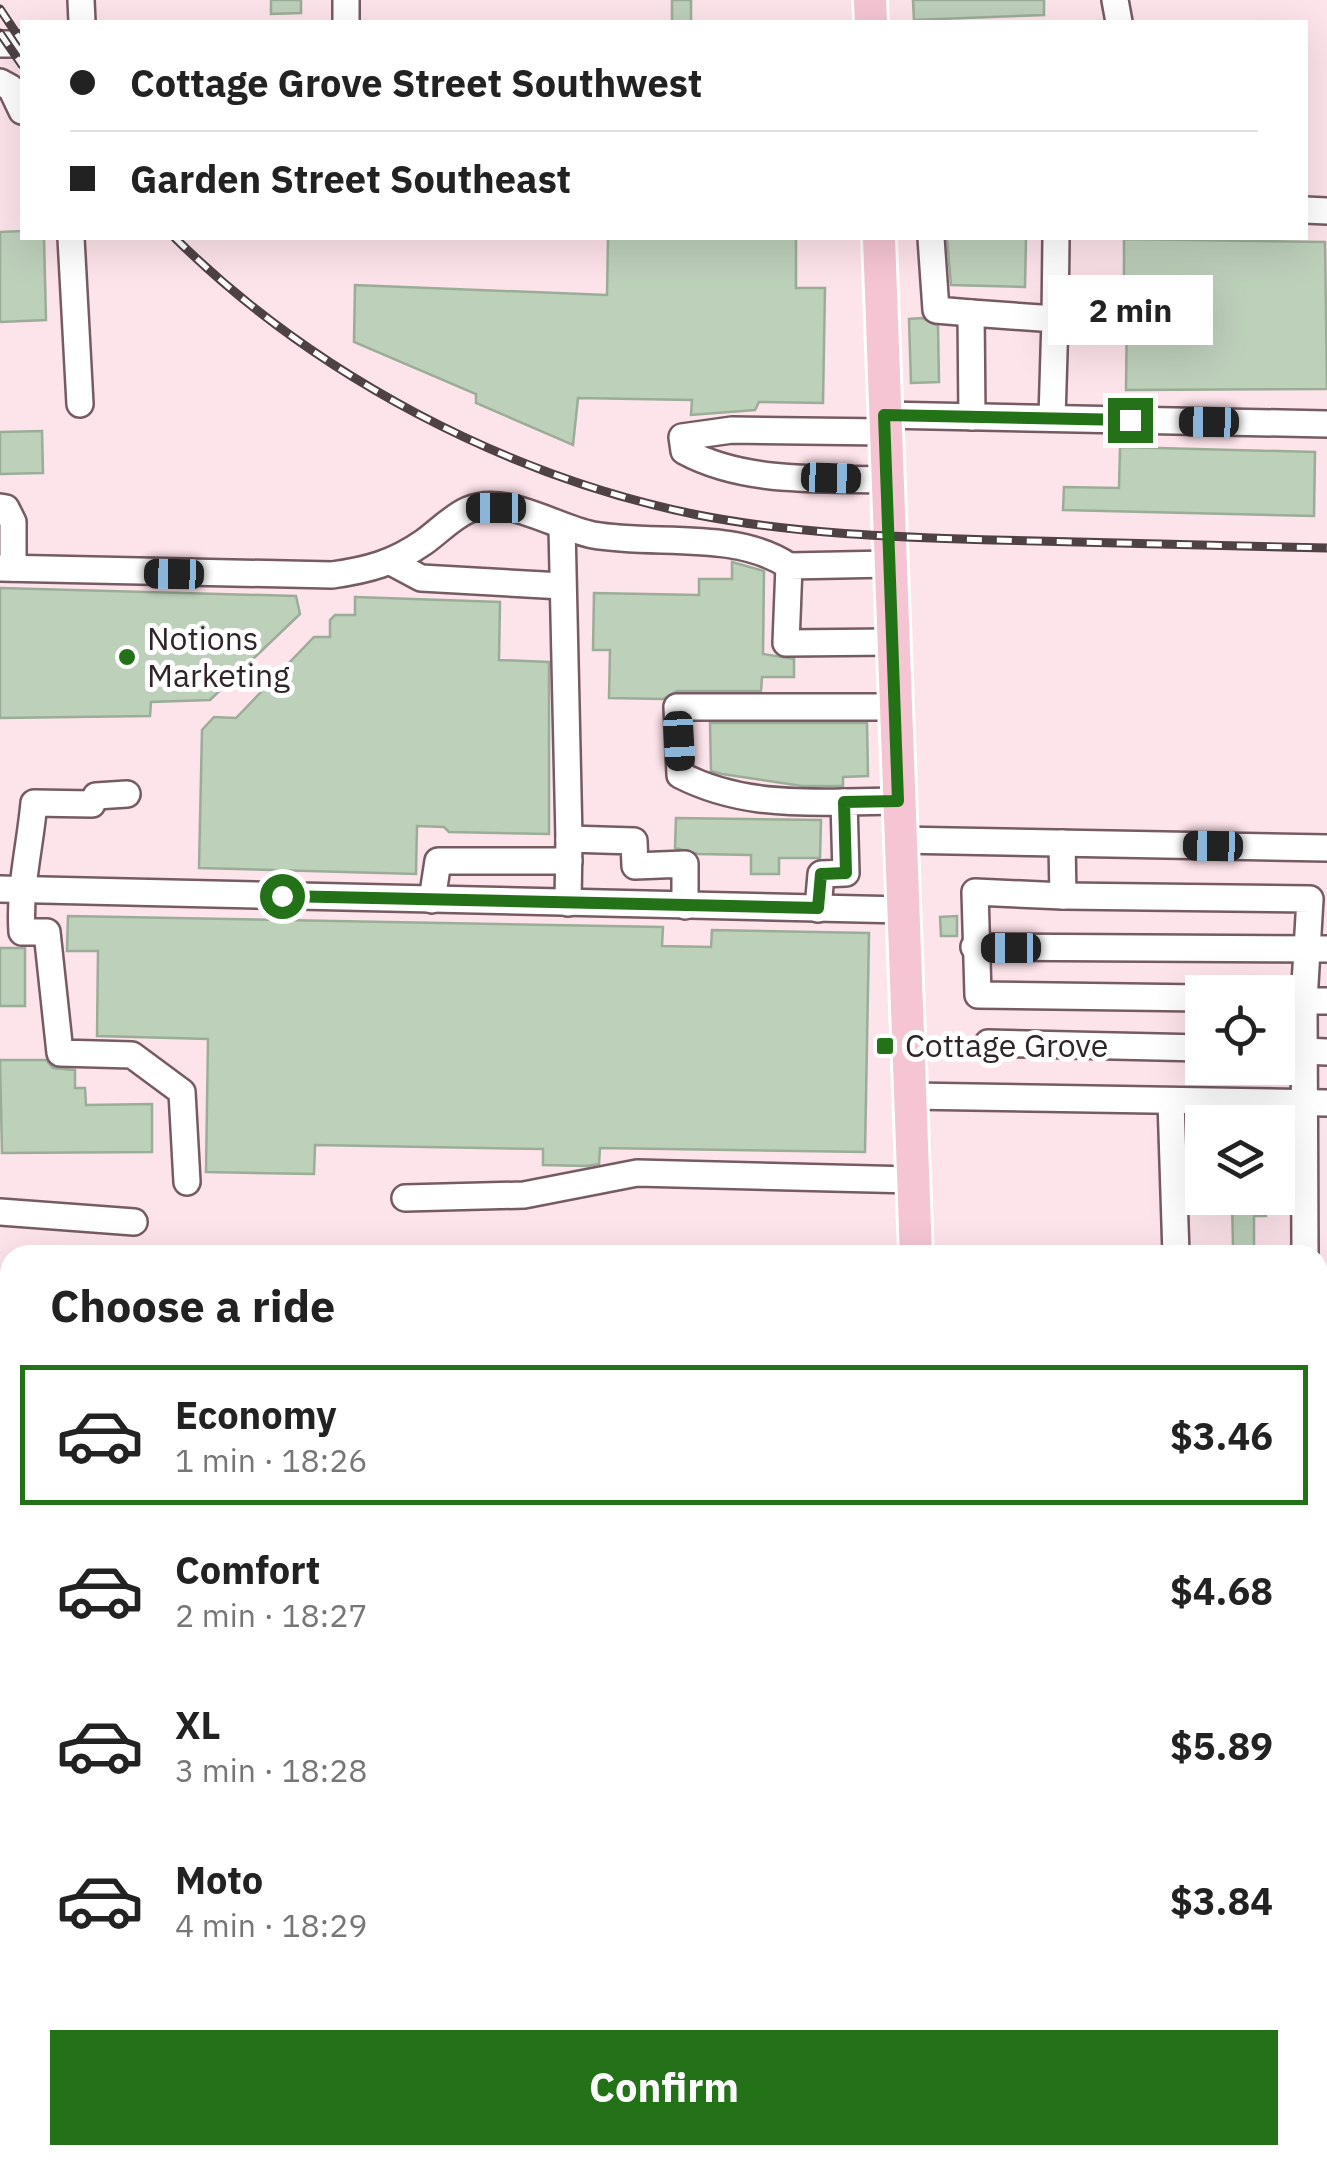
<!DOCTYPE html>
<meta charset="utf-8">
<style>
body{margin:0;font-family:"IBM Plex Sans",sans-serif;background:#f6f6f6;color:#222;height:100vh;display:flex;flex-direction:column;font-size:38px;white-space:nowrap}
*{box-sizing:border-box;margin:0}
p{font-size:32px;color:#767676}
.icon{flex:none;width:55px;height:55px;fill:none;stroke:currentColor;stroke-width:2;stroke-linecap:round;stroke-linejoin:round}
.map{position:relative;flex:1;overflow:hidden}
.details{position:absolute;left:0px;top:1245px;width:1328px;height:920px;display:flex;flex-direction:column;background:#fff;border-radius:30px 30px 0 0;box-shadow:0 10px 40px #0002}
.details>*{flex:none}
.guide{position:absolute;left:20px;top:20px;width:1288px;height:220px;border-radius:0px;box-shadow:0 10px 40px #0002;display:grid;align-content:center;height:220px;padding:0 50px;background:#fff}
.controls{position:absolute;left:1185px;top:975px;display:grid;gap:20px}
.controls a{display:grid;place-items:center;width:110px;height:110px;border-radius:0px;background:#fff;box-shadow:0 10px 40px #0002;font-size:50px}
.end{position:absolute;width:45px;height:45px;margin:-22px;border:12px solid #237218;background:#fff;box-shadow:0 0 0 5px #fff}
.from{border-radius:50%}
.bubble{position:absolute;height:70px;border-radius:0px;background:#fff;box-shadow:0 10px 40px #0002;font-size:32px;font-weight:700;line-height:70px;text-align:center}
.car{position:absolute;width:30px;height:60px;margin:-30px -15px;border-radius:12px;box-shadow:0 0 8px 2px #0007;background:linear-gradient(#222 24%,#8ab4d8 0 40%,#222 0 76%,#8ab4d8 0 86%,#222 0)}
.guide b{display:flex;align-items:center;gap:35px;height:95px;font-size:38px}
.guide b+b{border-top:2px solid #e0e0e0}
.guide i{width:25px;height:25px;background:#222}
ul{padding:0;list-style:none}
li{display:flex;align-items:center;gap:30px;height:140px;margin:0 20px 15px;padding:0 30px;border:5px solid transparent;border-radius:0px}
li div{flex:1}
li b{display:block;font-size:38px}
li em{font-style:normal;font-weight:700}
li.active{border-color:#237218}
li>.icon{width:90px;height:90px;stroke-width:1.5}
h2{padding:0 50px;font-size:45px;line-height:120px}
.action{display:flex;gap:20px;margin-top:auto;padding:20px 50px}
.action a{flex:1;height:115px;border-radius:0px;background:#237218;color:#fff;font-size:40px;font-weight:700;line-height:115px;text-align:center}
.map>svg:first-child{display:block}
.building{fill:#bdd0ba;stroke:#9bad98;stroke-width:2.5}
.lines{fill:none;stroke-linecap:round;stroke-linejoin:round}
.minor-casing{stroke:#765b62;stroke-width:30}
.major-casing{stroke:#fff;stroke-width:38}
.minor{stroke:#fff;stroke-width:25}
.major{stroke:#f5c5d3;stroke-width:32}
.rail-casing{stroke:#4f4245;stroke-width:9}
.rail{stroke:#fff;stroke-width:5;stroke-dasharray:15;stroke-linecap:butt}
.route{stroke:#237218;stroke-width:12}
.poi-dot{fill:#237218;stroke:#fff;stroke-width:4}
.labels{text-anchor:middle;stroke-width:10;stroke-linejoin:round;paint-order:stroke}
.poi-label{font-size:32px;fill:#2f2427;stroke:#fff;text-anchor:start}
</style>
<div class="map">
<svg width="1327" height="2165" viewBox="0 0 1327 2165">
<rect width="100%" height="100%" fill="#fde3ea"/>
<g class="building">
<polygon points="271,0 301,0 301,13 271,14"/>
<rect x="672" y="0" width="19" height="22"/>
<polygon points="913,0 1044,0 1044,15 914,20"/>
<polygon points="22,231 22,238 44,238 46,320 0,322 0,232"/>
<polygon points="608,238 796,238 796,288 825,288 823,403 759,402 755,410 691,415 692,400 578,398 573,445 476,403 476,394 354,342 355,285 607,295"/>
<polygon points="947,238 1026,238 1025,287 951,285"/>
<polygon points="1124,239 1325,242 1327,389 1126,390 1127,302 1083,302 1083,284 1124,285"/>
<polygon points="922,318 938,326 939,382 911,383 909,319"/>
<polygon points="42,431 43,473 0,474 0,432"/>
<polygon points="1120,447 1315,452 1314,516 1063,510 1064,487 1119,488"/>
<polygon points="732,562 764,571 763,654 794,659 794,677 762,677 761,691 677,691 663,699 609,698 610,650 593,650 594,593 699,595 699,579 732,579"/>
<polygon points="0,588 296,596 300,614 210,700 151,702 150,716 0,718"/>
<polygon points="355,597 500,602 499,660 549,662 549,834 449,832 444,827 417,826 416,874 199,868 202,730 214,717 236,718 314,637 330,637 330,620 335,615 355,615"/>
<polygon points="710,723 867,723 868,776 843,777 843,786 802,786 722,774 711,771"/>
<polygon points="676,818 821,820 820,858 779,858 779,874 751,874 751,855 698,854 675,848"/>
<polygon points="68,916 663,927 662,946 711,947 712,930 869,933 865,1152 600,1148 599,1164 587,1166 543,1165 543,1149 315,1145 314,1174 206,1172 208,1039 97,1036 98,951 67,951"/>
<polygon points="957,916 957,936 941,936 940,917"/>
<rect x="0" y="948" width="25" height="58"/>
<polygon points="0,1060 46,1060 53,1068 75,1070 75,1088 85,1088 86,1105 152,1104 152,1152 2,1153"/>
<polygon points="1232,1198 1266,1198 1266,1216 1254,1216 1254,1248 1233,1248"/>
</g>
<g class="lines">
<g class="minor-casing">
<g id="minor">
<polyline points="81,0 82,22"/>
<polyline points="346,0 346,22"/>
<polyline points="1115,0 1119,22"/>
<polyline points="0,44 22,44"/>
<polyline points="0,82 11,88 22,111"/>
<polyline points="1305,210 1327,211"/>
<polyline points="71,238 80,404"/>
<polyline points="931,238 936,310 971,313"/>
<polyline points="1055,319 1056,238"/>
<polyline points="884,415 1327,424"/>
<polyline points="972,417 971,313 1055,319 1052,418"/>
<path d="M885,432L732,430L682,437L684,451C745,484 820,478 887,480"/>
<polyline points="0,507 6,508 13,522 13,568"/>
<polyline points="562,527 569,839"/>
<polyline points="391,562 421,578 562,586"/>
<polyline points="890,564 789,566 786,643 893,642"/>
<path d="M0,568L332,575C368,570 394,563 424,542C438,532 452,517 468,510C506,493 556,528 593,535C655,546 736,530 789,566"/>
<path d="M127,794L96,796L92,804L34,803C30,847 19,888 22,932H47L60,1053L132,1055L182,1092L187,1182"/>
<path d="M844,802C786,803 733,802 680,775L677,707H895"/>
<polyline points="899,840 1327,848"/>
<polyline points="1062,843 1063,896 975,892 978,995 1202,998"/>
<polyline points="0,889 904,910"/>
<polyline points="1063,896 1310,899 1304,1001 1327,1001"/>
<polyline points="432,900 438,861 569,861"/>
<polyline points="568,903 569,839 634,841 635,866 685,864 685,906"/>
<polyline points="818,909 821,874 846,873 844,802 898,801"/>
<polyline points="974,947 1327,949"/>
<polyline points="1278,1000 1304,1001 1305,1255"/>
<polyline points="988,1043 1202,1048"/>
<polyline points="1278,1050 1327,1052"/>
<polyline points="910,1096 1327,1103"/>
<polyline points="1171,1101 1176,1255"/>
<polyline points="405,1198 524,1195 637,1173 913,1180"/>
<polyline points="0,1212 134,1222"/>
<polyline points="0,1360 10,1360"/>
<polyline points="1318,1547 1327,1761"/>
<polyline points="0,1591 10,1591"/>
<polyline points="0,1854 10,1854"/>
<polyline points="0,2120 10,2120"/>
<polyline points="1318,2140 1327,2140"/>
<polyline points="1082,2155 1082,2165"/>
<polyline points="1224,2155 1224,2165"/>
</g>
</g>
<g class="major-casing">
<g id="major">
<polyline points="870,0 871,22"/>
<polyline points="879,238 916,1255"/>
<polyline points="949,2155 950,2165"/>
</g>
</g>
<use href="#minor" class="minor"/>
<use href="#major" class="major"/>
<g class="rail-casing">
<g id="rail">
<polyline points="0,9 22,42"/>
<polyline points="0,33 22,65"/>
<path d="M175,238C315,376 506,476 698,515C795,534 895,537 993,540C1104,543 1216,545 1327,548"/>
</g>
</g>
<use href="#rail" class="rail"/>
</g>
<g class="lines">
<polyline class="route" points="282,896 818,908 821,874 846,873 844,802 898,801 884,415 1130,420"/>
</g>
<g class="poi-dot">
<circle cx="127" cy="657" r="10"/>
<rect x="875" y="1036" width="20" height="20" rx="5"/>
</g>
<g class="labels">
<g class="poi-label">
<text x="147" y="650">Notions<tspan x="147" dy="37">Marketing</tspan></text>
<text x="905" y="1057">Cottage Grove</text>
</g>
</g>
</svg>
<div class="controls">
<a><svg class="icon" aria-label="locate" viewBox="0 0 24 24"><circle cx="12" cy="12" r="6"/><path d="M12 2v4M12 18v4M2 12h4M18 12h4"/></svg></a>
<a><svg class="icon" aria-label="layers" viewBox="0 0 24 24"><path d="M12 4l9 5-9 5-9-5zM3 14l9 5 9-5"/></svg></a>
</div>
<i class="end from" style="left:282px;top:896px"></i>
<i class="end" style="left:1130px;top:420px"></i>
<div class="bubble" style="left:1048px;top:275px;width:165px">2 min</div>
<i class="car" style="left:1209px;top:422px;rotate:271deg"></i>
<i class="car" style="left:831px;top:478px;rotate:92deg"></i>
<i class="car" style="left:496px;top:508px;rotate:270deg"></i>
<i class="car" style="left:174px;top:574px;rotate:271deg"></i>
<i class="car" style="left:679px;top:741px;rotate:177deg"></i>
<i class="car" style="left:1213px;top:846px;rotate:271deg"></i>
<i class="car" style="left:1011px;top:948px;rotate:270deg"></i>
<div class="guide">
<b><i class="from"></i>Cottage Grove Street Southwest</b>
<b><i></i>Garden Street Southeast</b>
</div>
<section class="details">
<h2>Choose a ride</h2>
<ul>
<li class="active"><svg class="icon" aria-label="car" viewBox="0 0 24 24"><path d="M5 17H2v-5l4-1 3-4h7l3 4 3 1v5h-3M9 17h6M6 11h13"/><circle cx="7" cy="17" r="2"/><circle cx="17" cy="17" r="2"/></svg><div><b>Economy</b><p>1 min · 18:26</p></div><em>$3.46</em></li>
<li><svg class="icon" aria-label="car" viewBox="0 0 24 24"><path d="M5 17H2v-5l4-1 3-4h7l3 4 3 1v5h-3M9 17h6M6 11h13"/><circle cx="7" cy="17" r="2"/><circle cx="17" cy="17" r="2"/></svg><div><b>Comfort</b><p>2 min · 18:27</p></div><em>$4.68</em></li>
<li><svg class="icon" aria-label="car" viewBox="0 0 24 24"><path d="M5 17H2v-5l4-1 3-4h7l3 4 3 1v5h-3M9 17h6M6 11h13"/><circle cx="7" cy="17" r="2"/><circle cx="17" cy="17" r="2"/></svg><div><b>XL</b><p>3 min · 18:28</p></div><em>$5.89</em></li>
<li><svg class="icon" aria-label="car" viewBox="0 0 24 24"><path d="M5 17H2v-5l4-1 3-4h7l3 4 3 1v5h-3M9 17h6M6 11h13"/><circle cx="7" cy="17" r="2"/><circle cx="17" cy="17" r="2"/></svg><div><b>Moto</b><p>4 min · 18:29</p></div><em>$3.84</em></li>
</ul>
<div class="action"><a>Confirm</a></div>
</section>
</div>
